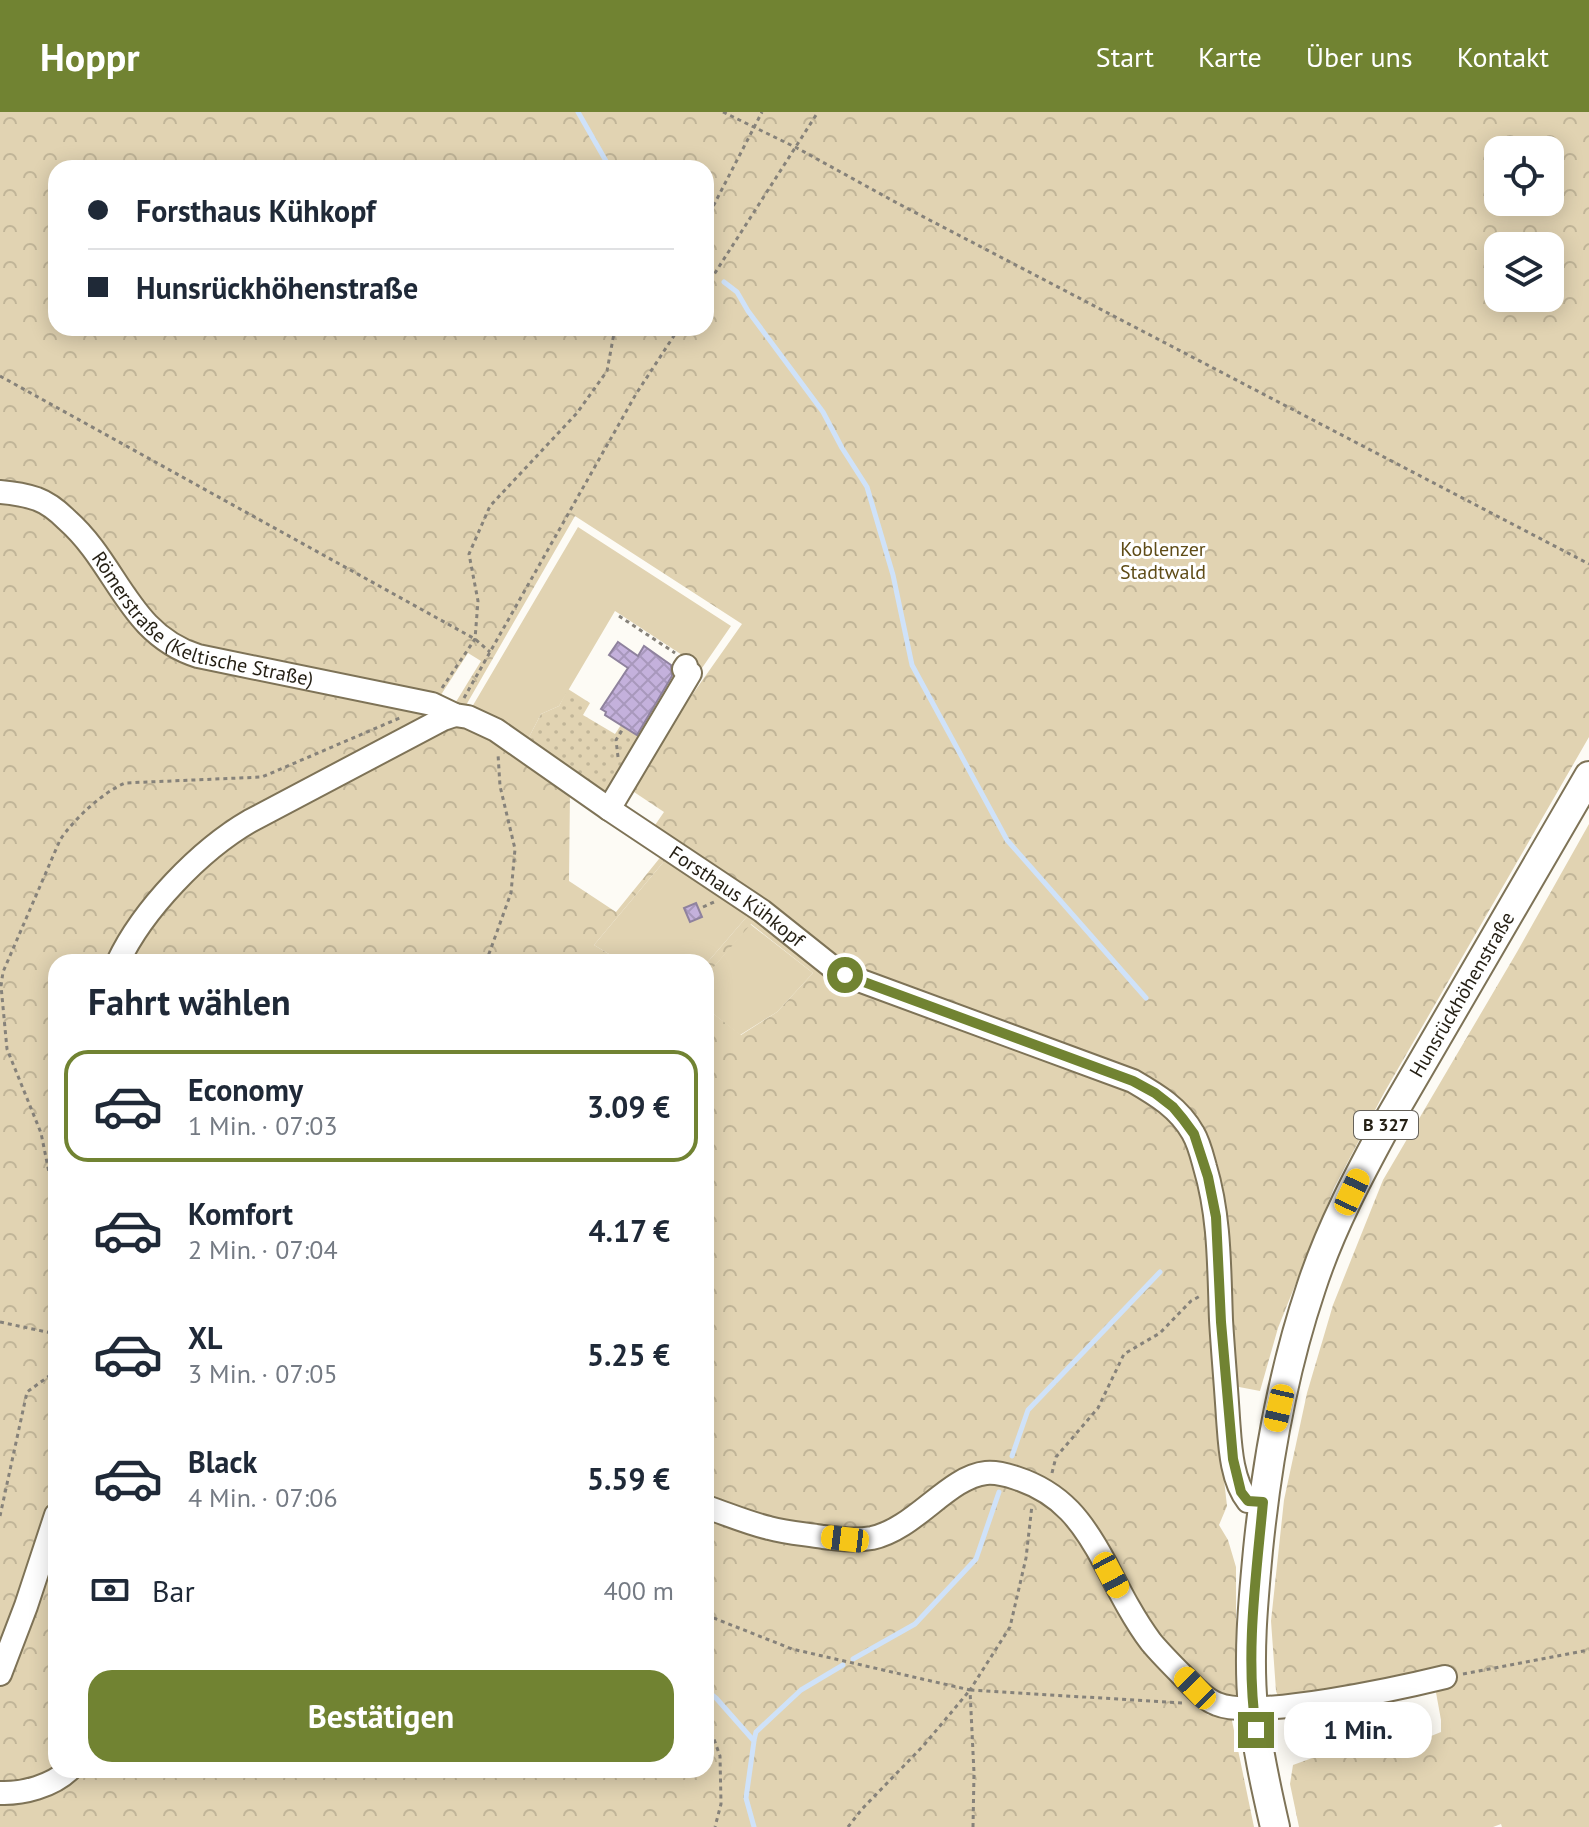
<!DOCTYPE html>
<html lang="de">
<meta charset="utf-8">
<style>
body{margin:0;font-family:"PT Sans",sans-serif;background:#f6f6f7;color:#1f2937;height:100vh;display:flex;flex-direction:column;font-size:30px;white-space:nowrap}
*{box-sizing:border-box;margin:0}
p{font-size:26px;color:#747a83}
.icon{flex:none;width:44px;height:44px;fill:none;stroke:currentColor;stroke-width:2;stroke-linecap:round;stroke-linejoin:round}
.map{position:relative;flex:1;overflow:hidden}
.panel{position:absolute;left:48px;top:842px;width:666px;height:824px;display:flex;flex-direction:column;background:#fff;border-radius:24px;box-shadow:0 4px 20px #0003}
.panel>*{flex:none}
.hud{position:absolute;left:48px;top:48px;width:666px;height:176px;border-radius:24px;box-shadow:0 4px 20px #0003;display:grid;align-content:center;height:176px;padding:0 40px;background:#fff}
.tools{position:absolute;left:1484px;top:24px;display:grid;gap:16px}
.tools a{display:grid;place-items:center;width:80px;height:80px;border-radius:16px;background:#fff;box-shadow:0 4px 20px #0003;font-size:40px}
.end{position:absolute;width:36px;height:36px;margin:-18px;border:10px solid #718332;background:#fff;box-shadow:0 0 0 4px #fff}
.from{border-radius:50%}
.bubble{position:absolute;height:56px;border-radius:24px;background:#fff;box-shadow:0 4px 20px #0003;font-size:26px;font-weight:600;line-height:56px;text-align:center}
.car{position:absolute;width:24px;height:48px;margin:-24px -12px;border-radius:10px;box-shadow:0 0 6px 2px #0007;background:linear-gradient(#f5c518 24%,#345 0 40%,#f5c518 0 76%,#345 0 86%,#f5c518 0)}
.hud b{display:flex;align-items:center;gap:28px;height:76px;font-size:30px}
.hud b+b{border-top:2px solid #e0e1e3}
.hud i{width:20px;height:20px;background:#1f2937}
ul{padding:0;list-style:none}
li{display:flex;align-items:center;gap:24px;height:112px;margin:0 16px 12px;padding:0 24px;border:4px solid transparent;border-radius:24px}
li div{flex:1}
li b{display:block;font-size:30px}
li em{font-style:normal;font-weight:600}
li.active{border-color:#718332}
li>.icon{width:72px;height:72px;stroke-width:1.5}
h2{padding:0 40px;font-size:36px;line-height:96px}
.pay{display:flex;align-items:center;gap:20px;height:88px;padding:0 40px;font-size:30px}
.pay p{margin-inline-start:auto}
.primary-button{display:flex;gap:16px;margin-top:auto;padding:16px 40px}
.primary-button a{flex:1;height:92px;border-radius:24px;background:#718332;color:#fff;font-size:32px;font-weight:600;line-height:92px;text-align:center}
header{display:flex;align-items:center;gap:48px;box-sizing:border-box;height:112px;padding:0 40px;background:#718332;color:#fff}
header strong{font-size:38px}
nav{display:flex;gap:44px;margin-inline-start:auto;font-size:28px}
.map>svg:first-child{display:block}
.grass{fill:#e1d3b2}
.forest{fill:url(#forest-crowns);fill-rule:evenodd}
.garden{fill:url(#garden-dots)}
.lines{fill:none;stroke-linecap:round;stroke-linejoin:round}
.stream{stroke:#cfe2f9;stroke-width:5}
.building{fill:url(#building-cross-hatch);stroke:#8f829e;stroke-width:2}
.minor-casing{stroke:#7e7357;stroke-width:26}
.major-casing{stroke:#7e7357;stroke-width:32}
.path{stroke:#86827a;stroke-width:3;stroke-dasharray:4 4;stroke-linecap:butt}
.minor{stroke:#fff;stroke-width:22}
.major{stroke:#fff;stroke-width:28}
.route{stroke:#718332;stroke-width:10}
.labels{text-anchor:middle;stroke-width:6;stroke-linejoin:round;paint-order:stroke}
.shield{fill:#fff;stroke:#66625a;stroke-width:2}
.shield-label{font-size:18px;font-weight:bold;fill:#241f14}
.park-label{font-size:20px;fill:#5f4c17;stroke:#fff}
.street-label{font-size:20px;fill:#241f14;stroke:#fff}
</style>
<header>
<strong>Hoppr</strong>
<nav><a>Start</a><a>Karte</a><a>Über uns</a><a>Kontakt</a></nav>
</header>
<div class="map">
<svg width="1589" height="1715" viewBox="0 0 1589 1715">
<defs>
<pattern id="forest-crowns" width="20" height="18" patternUnits="userSpaceOnUse" patternTransform="scale(2)"><rect width="20" height="18" fill="#e1d3b2"/><path d="M2 6a3 3 0 1 1 6 0M12 15a3 3 0 1 1 6 0" fill="none" stroke="#c1b598"/></pattern>
<pattern id="garden-dots" width="8" height="8" patternUnits="userSpaceOnUse" patternTransform="scale(2)"><rect width="8" height="8" fill="#e1d3b2"/><path d="M2 2h.1M6 6h.1" fill="none" stroke="#c1b598" stroke-width="1.8" stroke-linecap="round"/></pattern>
<pattern id="building-cross-hatch" width="8" height="8" patternUnits="userSpaceOnUse" patternTransform="scale(2)"><rect width="8" height="8" fill="#c4b1dc"/><path d="M0 0l8 8M0 8l8-8" fill="none" stroke="#a898bc"/></pattern>
</defs>
<rect width="100%" height="100%" fill="#fdfbf5"/>
<g class="grass">
<polygon points="578,415 731,514 702,556 615,499 559,594 541,602 528,627 472,595"/>
<polygon points="666,747 750,801 706,852 706,850 622,850 594,833"/>
<polygon points="750,812 813,861 777,900 740,923 706,896 706,864"/>
</g>
<g class="forest">
<path d="M0,0H1589V625L1384,981L1334,1076L1278,1216L1260,1279L1213,1270L1227,1394L1219,1413L1228,1428L1236,1455V1584L1214,1580L1197,1560L1181,1573L1208,1603L1231,1604L1254,1715H0ZM1498,38H1550V90H1498ZM56,56H706V216H56ZM1498,134H1550V186H1498ZM575,404L742,512L616,691L465,595ZM468,541L481,549L451,598L437,589ZM628,676L664,700L651,719L616,695ZM570,680L663,742L616,800L569,769ZM666,747L750,801L706,852V864L751,812L813,861L777,900L741,923L706,896V1658H56V850H622L594,833Z"/>
<polygon points="1589,712 1589,1715 1502,1715 1501,1712 1493,1715 1299,1715 1290,1672 1293,1653 1315,1645 1365,1646 1399,1637 1441,1620 1441,1608 1435,1575 1279,1587 1276,1579 1271,1509 1284,1388 1307,1281 1333,1193 1383,1068 1517,840"/>
</g>
<polygon class="garden" points="568,577 590,591 583,603 615,622 621,613 643,627 610,682 528,627 541,602 559,594"/>
<g class="lines">
<g class="stream">
<polyline points="578,0 610,56"/>
<polyline points="724,170 737,180 748,199 823,300 842,336 867,375 893,463 912,553 1007,728 1146,886"/>
<polyline points="1012,1344 1028,1298 1160,1160"/>
<polyline points="853,1547 915,1512 976,1447 999,1380"/>
<polyline points="706,1578 716,1586 754,1629 746,1686 754,1715"/>
<polyline points="754,1628 756,1620 801,1578 843,1553"/>
</g>
</g>
<g class="building">
<polygon points="618,530 638,544 644,534 671,553 672,564 637,623 605,603 606,600 601,597 628,556 609,543"/>
<polygon points="696,791 702,805 690,810 684,796"/>
</g>
<g class="lines">
<g class="minor-casing">
<g id="minor">
<path id="s1" d="M0,380C12,381 25,383 37,387C48,391 58,399 67,408C118,453 128,522 198,544L432,592L455,603L468,605L496,618L609,697L762,799L836,858L845,863L1133,969C1157,983 1179,996 1193,1021C1199,1031 1202,1044 1205,1055C1220,1105 1219,1156 1221,1208C1223,1241 1226,1273 1228,1306C1230,1332 1231,1368 1248,1389L1263,1390"/>
<polyline points="609,697 690,561 684,557 686,554"/>
<path d="M118,850C143,797 200,738 250,709L443,607L455,603"/>
<path d="M706,1395C727,1402 748,1411 769,1416C787,1421 805,1422 823,1425C840,1427 855,1429 872,1426C915,1417 948,1365 986,1361C996,1360 1007,1363 1016,1366C1062,1381 1083,1410 1105,1451C1119,1478 1133,1506 1151,1530C1161,1542 1173,1554 1184,1565C1194,1575 1204,1587 1217,1592C1255,1608 1400,1576 1445,1565"/>
<polyline points="0,1562 26,1494 56,1403"/>
<path d="M0,1681C23,1682 52,1674 69,1658"/>
</g>
</g>
<g class="major-casing">
<g id="major">
<path id="s2" d="M1275,1715C1266,1676 1257,1636 1253,1596C1248,1543 1253,1491 1258,1438C1267,1349 1282,1262 1311,1176C1330,1117 1360,1061 1390,1006L1589,664"/>
</g>
</g>
<g class="path">
<polyline points="723,0 797,36 897,91 1589,452"/>
<polyline points="706,108 762,0"/>
<polyline points="706,175 818,0"/>
<polyline points="0,264 475,527 490,540"/>
<polyline points="619,504 675,541"/>
<polyline points="442,576 475,527 478,489 469,442 490,394 577,301 607,259 615,216"/>
<polyline points="464,586 636,282 679,216"/>
<polyline points="618,645 616,628 624,615"/>
<polyline points="703,795 714,790"/>
<polyline points="486,850 511,781 515,737 500,674 498,642"/>
<path d="M56,1138L54,1085L41,1021L7,937L1,874L3,860L60,728C73,708 103,680 125,671L262,665L402,605"/>
<polyline points="0,1210 56,1222"/>
<polyline points="1052,1361 1056,1345 1098,1296 1124,1242 1160,1221 1191,1189 1202,1183"/>
<polyline points="0,1404 27,1280 56,1259"/>
<polyline points="706,1503 792,1537 970,1578"/>
<polyline points="1463,1562 1589,1538"/>
<polyline points="706,1605 720,1644 721,1692 715,1715"/>
<polyline points="848,1715 862,1697 924,1633 970,1578 1182,1591"/>
<polyline points="973,1715 974,1661 970,1578 1010,1515 1026,1446 1032,1393"/>
</g>
<use href="#minor" class="minor"/>
<use href="#major" class="major"/>
</g>
<g class="lines">
<path class="route" d="M845,863L1133,969L1155,981L1173,995L1183,1007L1194,1022L1208,1065L1216,1105L1221,1210L1233,1347L1241,1380L1248,1389L1263,1390C1256,1466 1245,1542 1256,1618"/>
</g>
<g class="labels">
<rect class="shield" x="1354" y="999" width="64" height="28" rx="6"/>
<g class="shield-label">
<text x="1386" y="1019">B 327</text>
</g>
<g class="park-label">
<text x="1163" y="444">Koblenzer<tspan x="1163" dy="23">Stadtwald</tspan></text>
</g>
<g class="street-label">
<text dy="7" stroke="none"><textPath href="#s1" startOffset="252">Römerstraße (Keltische Straße)</textPath></text>
<text dy="7" stroke="none"><textPath href="#s1" startOffset="868">Forsthaus Kühkopf</textPath></text>
<text dy="7" stroke="none"><textPath href="#s2" startOffset="878">Hunsrückhöhenstraße</textPath></text>
</g>
</g>
</svg>
<div class="tools">
<a><svg class="icon" aria-label="locate" viewBox="0 0 24 24"><circle cx="12" cy="12" r="6"/><path d="M12 2v4M12 18v4M2 12h4M18 12h4"/></svg></a>
<a><svg class="icon" aria-label="layers" viewBox="0 0 24 24"><path d="M12 4l9 5-9 5-9-5zM3 14l9 5 9-5"/></svg></a>
</div>
<i class="end from" style="left:845px;top:863px"></i>
<i class="end" style="left:1256px;top:1618px"></i>
<div class="bubble" style="left:1284px;top:1590px;width:148px">1 Min.</div>
<i class="car" style="left:1352px;top:1080px;rotate:25deg"></i>
<i class="car" style="left:1279px;top:1296px;rotate:193deg"></i>
<i class="car" style="left:845px;top:1427px;rotate:277deg"></i>
<i class="car" style="left:1111px;top:1463px;rotate:152deg"></i>
<i class="car" style="left:1195px;top:1576px;rotate:316deg"></i>
<div class="hud">
<b><i class="from"></i>Forsthaus Kühkopf</b>
<b><i></i>Hunsrückhöhenstraße</b>
</div>
<section class="panel">
<h2>Fahrt wählen</h2>
<ul>
<li class="active"><svg class="icon" aria-label="car" viewBox="0 0 24 24"><path d="M5 17H2v-5l4-1 3-4h7l3 4 3 1v5h-3M9 17h6M6 11h13"/><circle cx="7" cy="17" r="2"/><circle cx="17" cy="17" r="2"/></svg><div><b>Economy</b><p>1 Min. · 07:03</p></div><em>3.09 €</em></li>
<li><svg class="icon" aria-label="car" viewBox="0 0 24 24"><path d="M5 17H2v-5l4-1 3-4h7l3 4 3 1v5h-3M9 17h6M6 11h13"/><circle cx="7" cy="17" r="2"/><circle cx="17" cy="17" r="2"/></svg><div><b>Komfort</b><p>2 Min. · 07:04</p></div><em>4.17 €</em></li>
<li><svg class="icon" aria-label="car" viewBox="0 0 24 24"><path d="M5 17H2v-5l4-1 3-4h7l3 4 3 1v5h-3M9 17h6M6 11h13"/><circle cx="7" cy="17" r="2"/><circle cx="17" cy="17" r="2"/></svg><div><b>XL</b><p>3 Min. · 07:05</p></div><em>5.25 €</em></li>
<li><svg class="icon" aria-label="car" viewBox="0 0 24 24"><path d="M5 17H2v-5l4-1 3-4h7l3 4 3 1v5h-3M9 17h6M6 11h13"/><circle cx="7" cy="17" r="2"/><circle cx="17" cy="17" r="2"/></svg><div><b>Black</b><p>4 Min. · 07:06</p></div><em>5.59 €</em></li>
</ul>
<div class="pay"><svg class="icon" aria-label="cash" viewBox="0 0 24 24"><path d="M3 7h18v10H3z"/><circle cx="12" cy="12" r="2"/></svg>Bar<p>400 m</p></div>
<div class="primary-button"><a>Bestätigen</a></div>
</section>
</div>
